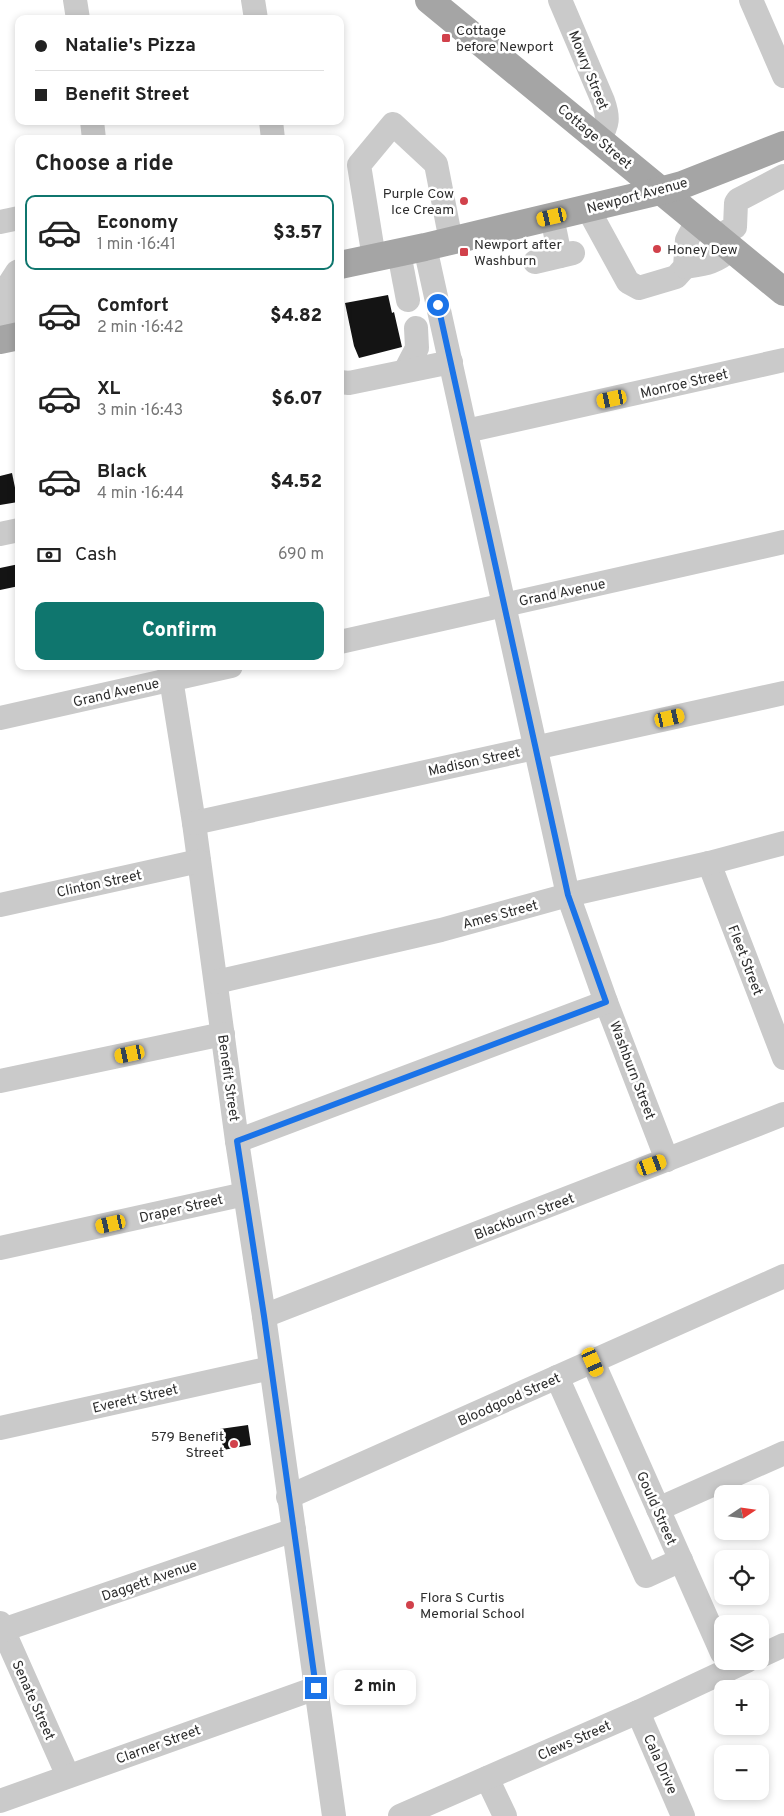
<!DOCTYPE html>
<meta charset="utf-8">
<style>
body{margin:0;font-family:Overpass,sans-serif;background:#f6f6f6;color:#222;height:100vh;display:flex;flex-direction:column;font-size:19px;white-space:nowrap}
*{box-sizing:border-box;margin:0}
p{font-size:16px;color:#767676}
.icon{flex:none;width:28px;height:28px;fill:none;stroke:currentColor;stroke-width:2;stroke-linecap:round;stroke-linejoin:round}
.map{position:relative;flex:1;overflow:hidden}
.side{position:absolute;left:15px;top:135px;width:329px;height:535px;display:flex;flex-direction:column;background:#fff;border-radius:10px;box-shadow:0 2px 8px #0003}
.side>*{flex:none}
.hud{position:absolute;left:15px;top:15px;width:329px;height:110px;border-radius:10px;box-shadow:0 2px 8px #0003;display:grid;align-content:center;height:110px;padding:0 20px;background:#fff}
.needle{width:32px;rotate:77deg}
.buttons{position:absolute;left:714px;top:1485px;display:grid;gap:10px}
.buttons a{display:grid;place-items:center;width:55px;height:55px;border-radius:10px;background:#fff;box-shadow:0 2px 8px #0003;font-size:25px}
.end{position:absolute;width:22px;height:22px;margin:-11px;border:6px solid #1a73e8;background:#fff;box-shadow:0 0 0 2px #fff}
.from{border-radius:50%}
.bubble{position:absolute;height:35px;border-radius:10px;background:#fff;box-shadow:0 2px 8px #0003;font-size:16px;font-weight:800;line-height:35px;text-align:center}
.car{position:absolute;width:15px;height:30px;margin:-15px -8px;border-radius:6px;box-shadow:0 0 4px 1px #0007;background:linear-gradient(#f5c518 24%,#345 0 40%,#f5c518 0 76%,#345 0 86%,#f5c518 0)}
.hud b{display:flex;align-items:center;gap:18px;height:48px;font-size:19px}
.hud b+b{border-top:1px solid #e0e0e0}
.hud i{width:12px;height:12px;background:#222}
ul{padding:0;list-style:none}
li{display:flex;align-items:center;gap:15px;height:75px;margin:0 10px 8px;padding:0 10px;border:2px solid transparent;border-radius:10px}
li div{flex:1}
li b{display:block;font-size:19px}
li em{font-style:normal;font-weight:800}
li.active{border-color:#0f766e}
li>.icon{width:45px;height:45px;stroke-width:1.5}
h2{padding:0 20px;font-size:22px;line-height:60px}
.pay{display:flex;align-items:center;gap:12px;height:55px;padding:0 20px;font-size:19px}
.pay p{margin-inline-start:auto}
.action{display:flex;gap:10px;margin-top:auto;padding:10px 20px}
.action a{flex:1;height:58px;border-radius:10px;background:#0f766e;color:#fff;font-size:20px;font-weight:800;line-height:58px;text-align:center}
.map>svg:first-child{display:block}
.building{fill:#141414}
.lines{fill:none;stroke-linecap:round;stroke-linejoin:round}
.minor{stroke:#cacaca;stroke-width:24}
.major{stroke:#a5a5a5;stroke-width:28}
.route{stroke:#1a73e8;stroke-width:6}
.poi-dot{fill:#d1414b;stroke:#fff;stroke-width:2}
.labels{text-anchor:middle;stroke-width:5;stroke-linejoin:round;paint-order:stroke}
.poi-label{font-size:14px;fill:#2d2d2d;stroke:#fff;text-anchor:start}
.street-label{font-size:14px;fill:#2d2d2d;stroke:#fff}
</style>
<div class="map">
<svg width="784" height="1816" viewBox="0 0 784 1816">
<rect width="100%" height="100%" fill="#fff"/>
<g class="building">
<polygon points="388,295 392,313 394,312 402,347 359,358 354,346 345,303"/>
<polygon points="12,473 18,502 0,505 0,476"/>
<polygon points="19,564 19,586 0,590 0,568"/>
<polygon points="248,1425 251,1445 223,1450 220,1429"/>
</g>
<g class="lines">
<g class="minor">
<polyline points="75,0 78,19"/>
<polyline points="253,0 256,19"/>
<path d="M560,0L603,101C609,118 608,124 599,140"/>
<polyline points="751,0 784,76"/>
<polyline points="92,121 94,139"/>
<polyline points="271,121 273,139"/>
<polyline points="588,209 628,282 639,288 676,277 685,267 687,240 697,221"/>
<polyline points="552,217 560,256"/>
<polyline points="0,222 19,218"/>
<polyline points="717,237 735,227 736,203 738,200 784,176"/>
<polyline points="425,247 568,895 606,1002 667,1160"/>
<polyline points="399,253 408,300"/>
<polyline points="374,258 359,165 393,124 436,164 451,241"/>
<polyline points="535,262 573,253"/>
<path d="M685,267C704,264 716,263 731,249"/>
<polyline points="4,292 17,272 19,271"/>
<polyline points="13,337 4,292 19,290"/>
<polyline points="405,371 417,348 416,328"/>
<polyline points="340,382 349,383 451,362"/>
<polyline points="466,431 784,360"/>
<polyline points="0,534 19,530"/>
<polyline points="340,642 784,542"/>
<polyline points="169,666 194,823 237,1141 264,1316 334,1816"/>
<polyline points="0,718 231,666"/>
<polyline points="194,823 784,693"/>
<polyline points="709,863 784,1058"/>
<polyline points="0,905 199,861"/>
<polyline points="216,982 441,930 568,895 709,863 784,843"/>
<polyline points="0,1081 223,1034"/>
<polyline points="237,1141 606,1002"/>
<polyline points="0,1248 245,1194"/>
<polyline points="264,1316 784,1114"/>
<polyline points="593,1362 722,1653"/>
<polyline points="557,1377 646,1576 681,1560"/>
<polyline points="0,1428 271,1368"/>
<polyline points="288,1497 784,1276"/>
<polyline points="658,1509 784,1453"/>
<polyline points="0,1623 68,1776"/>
<polyline points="3,1630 294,1530"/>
<polyline points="760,1656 784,1645"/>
<polyline points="638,1712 683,1816"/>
<polyline points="487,1778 505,1816"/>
<polyline points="0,1801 316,1688"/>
<polyline points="400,1816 638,1712 747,1661"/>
</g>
<g class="major">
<polyline points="429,0 784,292"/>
<polyline points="340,265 425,247 660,191 682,185 784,145"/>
<polyline points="0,340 19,336"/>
</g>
</g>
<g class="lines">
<polyline class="route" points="316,1688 264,1316 237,1141 606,1002 568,895 438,305"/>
</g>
<g class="poi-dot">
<rect x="441" y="33" width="10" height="10" rx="2.5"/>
<circle cx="464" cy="201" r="5"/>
<circle cx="657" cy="249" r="5"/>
<rect x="459" y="247" width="10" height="10" rx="2.5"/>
<circle cx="234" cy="1444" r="5"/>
<circle cx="410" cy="1605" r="5"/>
</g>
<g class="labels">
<g class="poi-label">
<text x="456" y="35">Cottage<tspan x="456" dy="16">before Newport</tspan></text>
<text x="454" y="198" text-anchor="end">Purple Cow<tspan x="454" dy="16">Ice Cream</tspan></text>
<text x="474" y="249">Newport after<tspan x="474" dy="16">Washburn</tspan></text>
<text x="667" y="254">Honey Dew</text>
<text x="224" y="1441" text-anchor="end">579 Benefit<tspan x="224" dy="16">Street</tspan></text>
<text x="420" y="1602">Flora S Curtis<tspan x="420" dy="16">Memorial School</tspan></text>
</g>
<g class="street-label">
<text transform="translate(589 70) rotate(68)" y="5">Mowry Street</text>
<text transform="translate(595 136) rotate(40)" y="5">Cottage Street</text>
<text transform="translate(637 195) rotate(-15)" y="5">Newport Avenue</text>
<text transform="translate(684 383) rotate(-13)" y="5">Monroe Street</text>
<text transform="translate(562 592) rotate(-12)" y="5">Grand Avenue</text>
<text transform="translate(116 692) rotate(-13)" y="5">Grand Avenue</text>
<text transform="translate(474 761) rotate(-12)" y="5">Madison Street</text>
<text transform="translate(99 883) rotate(-12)" y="5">Clinton Street</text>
<text transform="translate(500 914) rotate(-15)" y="5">Ames Street</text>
<text transform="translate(746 960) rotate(69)" y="5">Fleet Street</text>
<text transform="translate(633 1070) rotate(69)" y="5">Washburn Street</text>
<text transform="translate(229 1078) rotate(82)" y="5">Benefit Street</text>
<text transform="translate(181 1208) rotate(-13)" y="5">Draper Street</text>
<text transform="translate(524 1216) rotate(-21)" y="5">Blackburn Street</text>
<text transform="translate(135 1398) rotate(-13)" y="5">Everett Street</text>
<text transform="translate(509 1399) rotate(-24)" y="5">Bloodgood Street</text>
<text transform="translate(657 1508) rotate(66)" y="5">Gould Street</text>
<text transform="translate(149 1580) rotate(-19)" y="5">Daggett Avenue</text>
<text transform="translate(34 1700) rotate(66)" y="5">Senate Street</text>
<text transform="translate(574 1740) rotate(-24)" y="5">Clews Street</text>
<text transform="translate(158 1744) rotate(-20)" y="5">Clarner Street</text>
<text transform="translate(661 1764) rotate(66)" y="5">Cala Drive</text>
</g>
</g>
</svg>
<div class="buttons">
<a><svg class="needle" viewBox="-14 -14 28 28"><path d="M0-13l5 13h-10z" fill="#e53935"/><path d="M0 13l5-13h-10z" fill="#767676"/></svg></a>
<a><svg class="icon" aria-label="locate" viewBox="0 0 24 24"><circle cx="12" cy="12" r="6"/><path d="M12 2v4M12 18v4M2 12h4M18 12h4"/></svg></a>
<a><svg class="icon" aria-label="layers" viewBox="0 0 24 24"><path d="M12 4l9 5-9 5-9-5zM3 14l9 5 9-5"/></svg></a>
<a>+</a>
<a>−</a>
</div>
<i class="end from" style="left:438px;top:305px"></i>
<i class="end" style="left:316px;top:1688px"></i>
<div class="bubble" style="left:334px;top:1670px;width:82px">2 min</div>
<i class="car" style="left:552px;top:217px;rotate:257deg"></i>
<i class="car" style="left:612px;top:399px;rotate:258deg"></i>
<i class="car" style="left:670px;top:718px;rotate:77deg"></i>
<i class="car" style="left:130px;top:1054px;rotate:258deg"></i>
<i class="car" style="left:652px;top:1165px;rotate:70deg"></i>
<i class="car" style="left:111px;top:1224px;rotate:257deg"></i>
<i class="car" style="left:593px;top:1362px;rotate:156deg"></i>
<div class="hud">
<b><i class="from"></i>Natalie's Pizza</b>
<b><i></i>Benefit Street</b>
</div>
<section class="side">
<h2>Choose a ride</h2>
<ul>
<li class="active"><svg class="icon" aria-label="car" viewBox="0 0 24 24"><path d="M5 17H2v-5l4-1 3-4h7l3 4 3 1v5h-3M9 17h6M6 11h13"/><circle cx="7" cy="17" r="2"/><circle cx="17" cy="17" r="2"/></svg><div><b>Economy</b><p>1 min · 16:41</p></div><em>$3.57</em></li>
<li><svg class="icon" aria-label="car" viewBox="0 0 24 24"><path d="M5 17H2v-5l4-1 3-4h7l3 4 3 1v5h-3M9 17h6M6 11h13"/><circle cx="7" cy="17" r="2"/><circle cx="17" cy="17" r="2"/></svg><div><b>Comfort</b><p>2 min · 16:42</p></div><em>$4.82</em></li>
<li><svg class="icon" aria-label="car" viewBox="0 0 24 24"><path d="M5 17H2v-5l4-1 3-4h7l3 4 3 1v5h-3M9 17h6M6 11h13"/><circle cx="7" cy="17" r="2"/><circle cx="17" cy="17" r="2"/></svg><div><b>XL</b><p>3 min · 16:43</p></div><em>$6.07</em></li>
<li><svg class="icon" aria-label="car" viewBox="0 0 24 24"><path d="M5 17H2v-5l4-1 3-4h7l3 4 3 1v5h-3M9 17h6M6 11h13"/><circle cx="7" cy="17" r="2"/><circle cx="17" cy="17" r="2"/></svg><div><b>Black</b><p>4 min · 16:44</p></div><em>$4.52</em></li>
</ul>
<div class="pay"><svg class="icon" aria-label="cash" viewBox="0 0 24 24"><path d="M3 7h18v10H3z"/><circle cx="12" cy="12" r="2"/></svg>Cash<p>690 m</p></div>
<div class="action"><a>Confirm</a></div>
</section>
</div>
